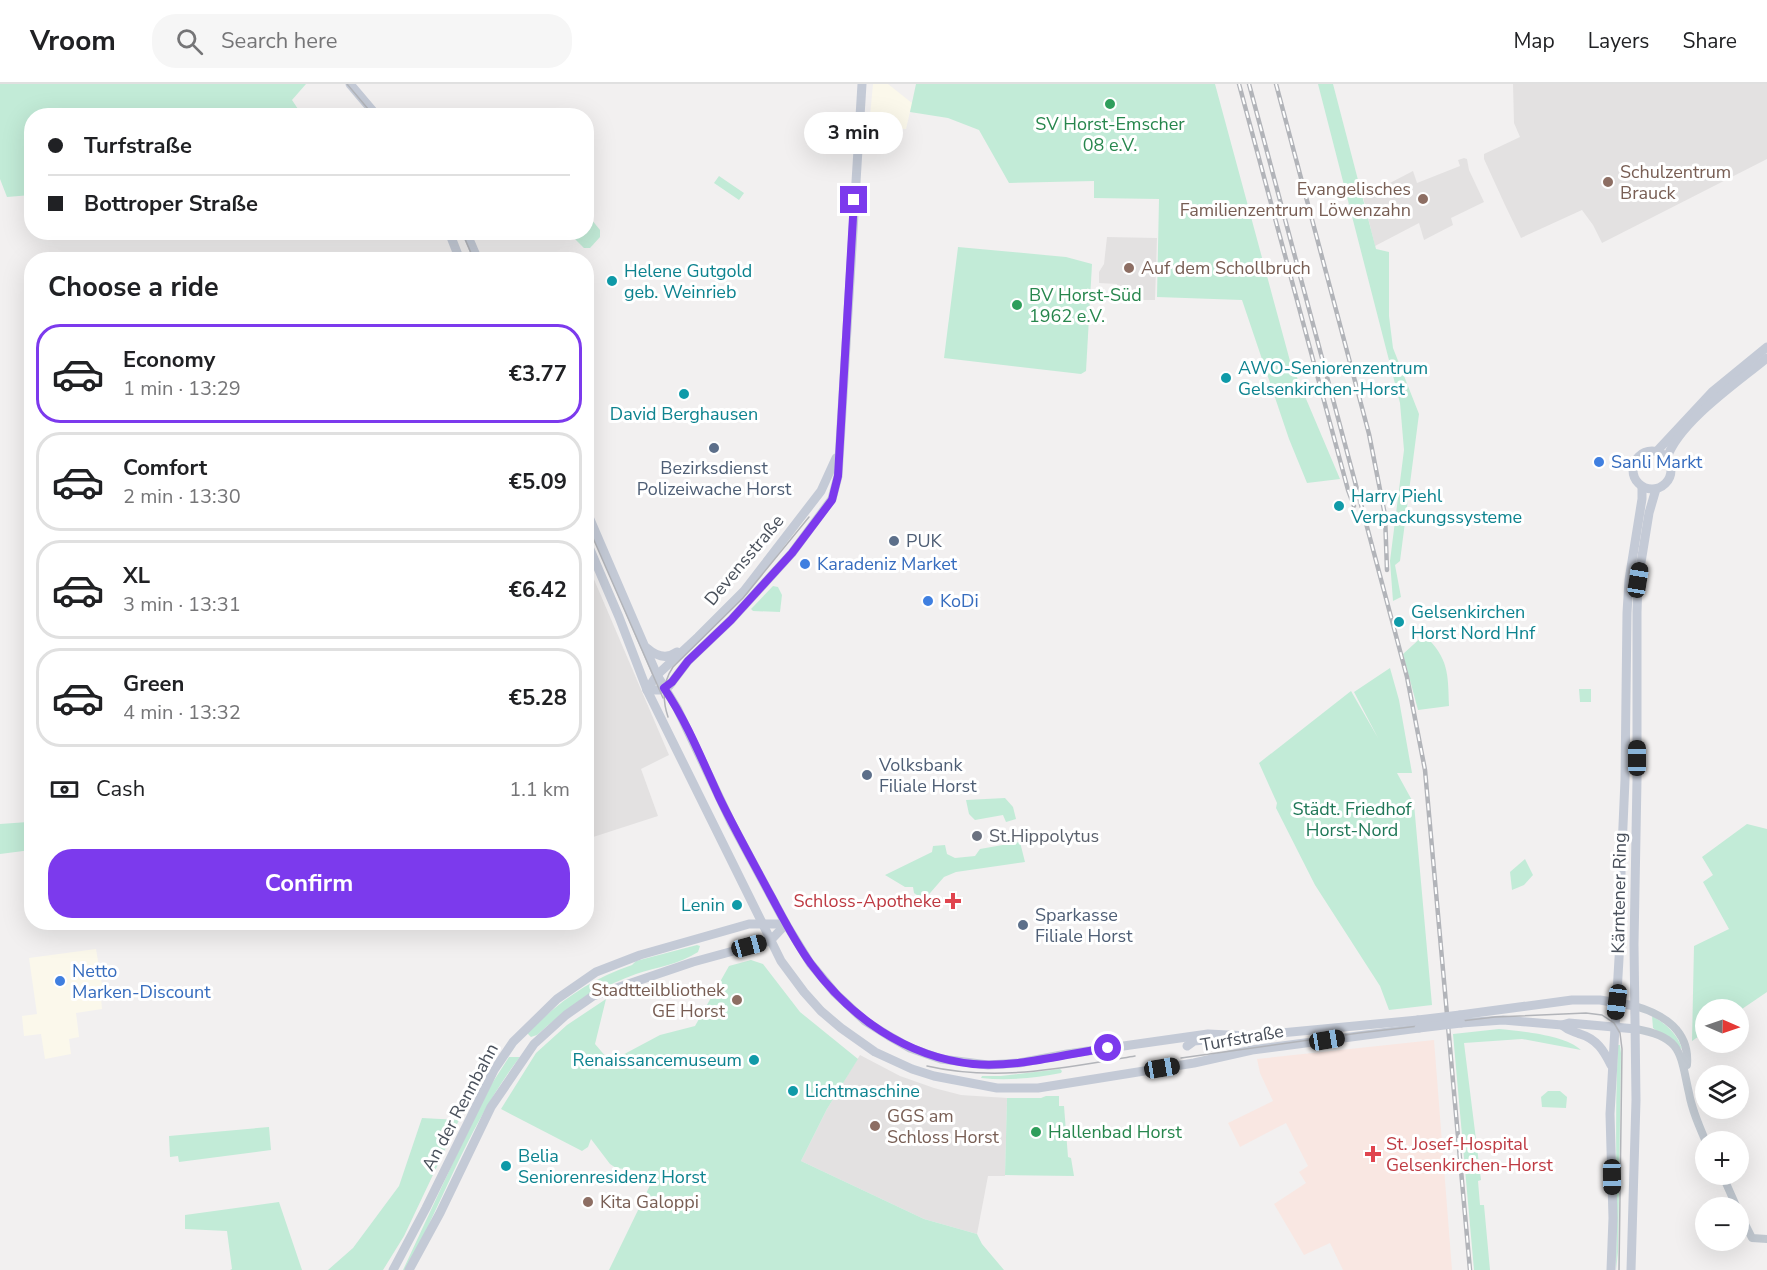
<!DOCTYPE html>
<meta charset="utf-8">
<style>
body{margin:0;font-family:"Nunito Sans",sans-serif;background:#f6f6f6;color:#202124;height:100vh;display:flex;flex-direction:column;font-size:22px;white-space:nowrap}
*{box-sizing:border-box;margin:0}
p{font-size:20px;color:#757577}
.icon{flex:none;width:33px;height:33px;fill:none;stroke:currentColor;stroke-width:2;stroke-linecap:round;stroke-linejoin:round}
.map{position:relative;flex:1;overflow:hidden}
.drawer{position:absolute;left:24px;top:168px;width:570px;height:678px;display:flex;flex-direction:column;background:#fff;border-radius:24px;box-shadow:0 6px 24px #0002}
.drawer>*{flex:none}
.top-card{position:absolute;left:24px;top:24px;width:570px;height:132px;border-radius:24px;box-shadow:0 6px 24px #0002;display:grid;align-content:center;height:132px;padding:0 24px;background:#fff}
.needle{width:39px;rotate:92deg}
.fabs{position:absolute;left:1695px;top:915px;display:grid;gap:12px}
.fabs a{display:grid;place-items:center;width:54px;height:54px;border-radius:50%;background:#fff;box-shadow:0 6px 24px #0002;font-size:30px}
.end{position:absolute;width:27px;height:27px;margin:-14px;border:8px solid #7c3aed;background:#fff;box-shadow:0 0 0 3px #fff}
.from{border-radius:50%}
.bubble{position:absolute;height:42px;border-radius:21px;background:#fff;box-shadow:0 6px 24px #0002;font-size:20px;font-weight:700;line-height:42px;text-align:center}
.car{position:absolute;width:18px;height:36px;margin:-18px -9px;border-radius:8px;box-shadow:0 0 4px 2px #0007;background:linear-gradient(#222 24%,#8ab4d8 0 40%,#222 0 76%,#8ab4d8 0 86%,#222 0)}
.top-card b{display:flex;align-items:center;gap:21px;height:57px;font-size:22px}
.top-card b+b{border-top:2px solid #e0e0e0}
.top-card i{width:15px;height:15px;background:#202124}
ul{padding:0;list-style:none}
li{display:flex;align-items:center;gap:18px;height:99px;margin:0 12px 9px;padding:0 12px;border:3px solid #e0e0e0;border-radius:24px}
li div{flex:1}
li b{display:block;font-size:22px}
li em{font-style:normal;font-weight:700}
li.selected{border-color:#7c3aed}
li>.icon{width:54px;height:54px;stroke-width:1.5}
h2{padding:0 24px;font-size:27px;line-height:72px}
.pay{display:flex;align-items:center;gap:15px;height:66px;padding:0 24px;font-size:22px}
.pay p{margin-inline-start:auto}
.cta{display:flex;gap:12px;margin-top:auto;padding:12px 24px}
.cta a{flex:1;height:69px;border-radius:24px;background:#7c3aed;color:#fff;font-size:24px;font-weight:700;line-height:69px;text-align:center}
header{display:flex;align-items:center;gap:36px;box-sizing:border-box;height:84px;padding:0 30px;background:#fff;border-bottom:2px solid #e0e0e0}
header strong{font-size:28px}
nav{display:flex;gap:33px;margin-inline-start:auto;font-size:21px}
.search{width:420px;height:54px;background:#f6f6f6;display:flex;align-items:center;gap:15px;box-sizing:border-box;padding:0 21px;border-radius:24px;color:#757577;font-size:22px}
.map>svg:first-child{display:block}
.commercial{fill:#fbf8eb}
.education{fill:#e3e1e1}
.medical{fill:#f9e7e2}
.green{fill:#c2ebd7}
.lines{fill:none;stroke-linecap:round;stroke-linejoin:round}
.tertiary{stroke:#c1c8d0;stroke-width:8}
.secondary{stroke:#c4cad6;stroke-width:9}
.tram{stroke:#b2b4b9;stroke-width:1.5}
.rail-casing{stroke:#b2b4b9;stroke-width:4.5}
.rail{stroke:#fff;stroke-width:2;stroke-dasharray:7;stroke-linecap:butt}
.secondary-bridge{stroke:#c4cad6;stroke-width:9}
.route{stroke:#7c3aed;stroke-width:8}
.leisure-dot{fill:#2e9e5b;stroke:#fff;stroke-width:2}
.education-dot{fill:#8d6e63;stroke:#fff;stroke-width:2}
.culture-dot{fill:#0f9aa8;stroke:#fff;stroke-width:2}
.service-dot{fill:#5c6f8a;stroke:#fff;stroke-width:2}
.shop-dot{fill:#3f7fe0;stroke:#fff;stroke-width:2}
.worship-dot{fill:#6b7280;stroke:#fff;stroke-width:2}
.health-dot{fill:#e0444e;stroke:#fff;stroke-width:2}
.labels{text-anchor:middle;stroke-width:6;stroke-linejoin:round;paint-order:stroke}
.leisure-label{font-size:18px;fill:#27864d;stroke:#fff;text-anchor:start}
.education-label{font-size:18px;fill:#785e54;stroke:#fff;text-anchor:start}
.culture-label{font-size:18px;fill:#0d838f;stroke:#fff;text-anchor:start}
.shop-label{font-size:18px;fill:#366cbe;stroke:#fff;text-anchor:start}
.service-label{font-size:18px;fill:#4e5e75;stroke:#fff;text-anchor:start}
.street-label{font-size:18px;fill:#49505b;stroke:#fff}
.park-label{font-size:18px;fill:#1f7757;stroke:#fff}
.worship-label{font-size:18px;fill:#5b616d;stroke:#fff;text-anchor:start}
.health-label{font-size:18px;fill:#be3a42;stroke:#fff;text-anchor:end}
</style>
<header>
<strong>Vroom</strong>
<div class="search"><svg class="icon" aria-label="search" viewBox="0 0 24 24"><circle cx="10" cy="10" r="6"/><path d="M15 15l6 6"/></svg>Search here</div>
<nav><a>Map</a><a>Layers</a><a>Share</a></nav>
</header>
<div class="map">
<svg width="1767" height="1186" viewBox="0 0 1767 1186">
<rect width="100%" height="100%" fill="#f2f0f0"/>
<g class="commercial">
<polygon points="873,0 888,0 912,19 906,45 869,43"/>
<polygon points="96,865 104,913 101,914 102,925 76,929 79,953 69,955 71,970 45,975 41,950 24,952 22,932 37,930 29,874"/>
</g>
<g class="education">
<polygon points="1513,0 1767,0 1767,75 1602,159 1593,141 1582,126 1521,154 1505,121 1484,75 1484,70 1520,53 1514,39"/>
<polygon points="1464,74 1467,75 1469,86 1484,118 1451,134 1453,141 1424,156 1419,139 1375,162 1363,113 1413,87 1417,99 1460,82 1458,76"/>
<polygon points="1107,153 1157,154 1155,216 1117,216 1117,200 1099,199 1099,188 1104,180"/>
<polygon points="587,479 669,671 641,685 658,732 587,755"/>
<polygon points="860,971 900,992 934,1004 961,1011 1007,1014 1005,1092 988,1092 977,1150 924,1135 801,1077 827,1025"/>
</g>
<polygon class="medical" points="1434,956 1452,1186 1343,1186 1330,1159 1304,1171 1274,1120 1306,1099 1299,1088 1308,1082 1286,1039 1240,1063 1228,1039 1273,1017 1260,989 1257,975"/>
<g class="green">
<polygon points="0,0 306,0 292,16 302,31 32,31 31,111 7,113 0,95"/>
<polygon points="916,0 1215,0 1290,277 1340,395 1307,399 1289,355 1242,216 1157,213 1159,115 1094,114 1094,97 1009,99 979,46 948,34 910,28"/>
<polygon points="1318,0 1333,0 1376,165 1389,168 1389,232 1393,264 1419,330 1400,477 1395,481 1401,513 1393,517 1390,477 1404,366 1400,319"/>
<polygon points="719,92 744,109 739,116 714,99"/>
<polygon points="587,130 600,146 600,153 590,164 584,164 569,149 586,148"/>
<polygon points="958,163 1066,173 1092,180 1086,287 1081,290 944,274"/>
<polygon points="773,502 778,503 782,511 780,528 753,527 751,525"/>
<path d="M1424,551C1449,574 1448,590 1449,622L1418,626L1403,570Z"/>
<polygon points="1390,584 1399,616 1412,689 1397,689 1414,720 1432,921 1389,926 1380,902 1315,801 1276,724 1277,719 1259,679 1351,607 1378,654 1354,608"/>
<polygon points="1579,605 1591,605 1591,618 1580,618"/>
<polygon points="1005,714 1013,723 1016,735 1006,738 1003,731 975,736 969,730 966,716"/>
<polygon points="28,738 31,766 0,770 0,740"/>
<polygon points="1747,740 1767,745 1767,908 1739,927 1706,926 1705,948 1692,957 1694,862 1729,845 1703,798 1713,791 1702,773"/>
<polygon points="1020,758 1025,778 956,788 944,793 924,816 914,809 913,803 905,803 885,791 932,768 933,762 945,761 947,770 955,774 975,772 980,765"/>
<polygon points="1525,775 1533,791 1524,801 1512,806 1510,788"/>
<path d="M697,861L700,862L698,868C680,880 657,883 636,890C598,904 566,924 537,951L531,953L528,950V948C560,917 590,895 632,881L636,877Z"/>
<polygon points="751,876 763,880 800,928 858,975 827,1025 801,1077 924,1135 977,1150 982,1160 1004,1186 609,1186 656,1089 616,1084 610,1080 591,1055 588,1063 582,1067 501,1025 536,969 567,941 606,915 595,960 607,974 615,975 660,951 695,942 729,882"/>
<path d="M1652,932C1666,940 1677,949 1682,965L1653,944Z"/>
<path d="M1499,945C1521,947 1566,951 1581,966L1522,955L1464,959L1481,1096L1478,1097L1480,1121H1484L1490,1186H1474L1453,950Z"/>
<path d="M1618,961H1620L1621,969L1618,1168L1616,1186C1618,1111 1614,1036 1618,961Z"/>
<path d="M509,973H520C470,1037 444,1116 406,1186H403L457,1070L491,1001Z"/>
<path d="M1060,985L1062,987L1061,989C1035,994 1009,997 981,994L982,992H1001Z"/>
<polygon points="1548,1007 1560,1007 1567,1013 1566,1024 1542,1023 1541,1013"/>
<polygon points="1046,1012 1059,1012 1059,1022 1064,1022 1068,1073 1071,1074 1074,1092 1005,1091 1007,1014 1041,1014"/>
<polygon points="422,1034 459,1036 404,1152 383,1186 328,1186 353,1164 399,1102"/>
<polygon points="269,1043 271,1066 179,1078 178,1072 170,1073 169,1052"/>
<polygon points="279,1118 302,1186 230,1186 232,1185 227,1147 185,1145 185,1131"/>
</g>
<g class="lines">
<g class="tertiary">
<path d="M1635,922C1663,930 1690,947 1687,981"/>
<path d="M1636,945C1683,953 1680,970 1689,1009C1692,1026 1699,1042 1706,1058"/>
<polyline points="1722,1090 1737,1124"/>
<polyline points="1738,1126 1752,1154 1767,1155"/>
</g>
<g class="secondary">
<polyline points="350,0 377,32"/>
<polyline points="449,148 460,176"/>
<polyline points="466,148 478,176"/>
<circle cx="1652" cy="386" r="19"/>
<polyline points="1657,367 1712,308 1767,263"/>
<path d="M1667,374C1679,338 1738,298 1767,274"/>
<polyline points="586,426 657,591 677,624 731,738 786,840 810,879 835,909 865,937 889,952 910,964 941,975 988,981 1019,979 1067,970 1208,950 1249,952 1418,936"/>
<polyline points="586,456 619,533 647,606 781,877 804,908 821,927 841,944 875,968 912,985 934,992 997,1004 1038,1004 1194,979 1252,966 1419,944"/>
<path d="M647,564C656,572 666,576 677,568"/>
<polyline points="647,606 659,606 669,602 688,577 731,536 792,469 832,415 838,392 862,0"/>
<polyline points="647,606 657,591 698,553 744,507 821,407 836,374"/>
<polyline points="1460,931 1572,916 1600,916 1635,922"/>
<polyline points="1461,939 1503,936 1562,941 1569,939 1636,945"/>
<path d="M1562,941C1569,947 1573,947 1580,950C1597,955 1604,967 1611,981"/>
<polyline points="1187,962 1194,957 1204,956"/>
<polyline points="393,1186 426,1124 494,986 513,958 557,915 596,888 640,871 749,840 786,840"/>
<polyline points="409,1186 440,1129 491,1023 534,960 566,931 593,912 693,878 770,857 786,840"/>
<polyline points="1611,1186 1613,1134 1610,1030 1622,823 1621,787 1625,696 1627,529 1629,496 1642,415 1642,403"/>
<polyline points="1631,1186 1636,1016 1634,860 1637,696 1637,528 1638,497 1649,429 1656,405"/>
</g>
<g class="tram">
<polyline points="347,0 374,32"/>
<polyline points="462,148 474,176"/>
<polyline points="586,438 663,614"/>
<path d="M668,633C662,615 662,599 673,583L743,514L809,433"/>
<polyline points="1181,974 1359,949 1495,933 1586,929 1602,931 1614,939 1620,949 1622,965 1619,1186"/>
<path d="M927,982C996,998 1066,984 1135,972"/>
</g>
<g class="rail-casing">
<g id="rail">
<polyline points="1239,0 1348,406 1354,422"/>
<polyline points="1249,0 1407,593 1425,686 1470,1186"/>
<polyline points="1276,0 1369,350 1385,431 1387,486"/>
</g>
</g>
<use href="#rail" class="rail"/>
<g class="secondary-bridge">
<polyline points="1418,936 1460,931"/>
<polyline points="1419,944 1461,939"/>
</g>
</g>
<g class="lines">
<path class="route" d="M854,116L838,392L832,416L792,469L731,536L688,577L672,598L664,604C687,638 702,676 719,713C735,746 753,778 770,810C783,834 795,858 811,880C850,933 906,973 973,980C1018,984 1063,970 1108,964"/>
</g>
<g class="leisure-dot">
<circle cx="1110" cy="20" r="6"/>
<circle cx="1017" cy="221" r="6"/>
<circle cx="1036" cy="1048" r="6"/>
</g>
<g class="education-dot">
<circle cx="1608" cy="98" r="6"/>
<circle cx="1423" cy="115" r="6"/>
<circle cx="1129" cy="184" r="6"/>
<circle cx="737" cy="916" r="6"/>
<circle cx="875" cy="1042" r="6"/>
<circle cx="588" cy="1118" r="6"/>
</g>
<g class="culture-dot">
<circle cx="612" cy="197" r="6"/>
<circle cx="1226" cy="294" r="6"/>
<circle cx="684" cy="310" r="6"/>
<circle cx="1339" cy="422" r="6"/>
<circle cx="1399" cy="538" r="6"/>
<circle cx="737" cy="821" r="6"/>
<circle cx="754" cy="976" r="6"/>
<circle cx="793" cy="1007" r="6"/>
<circle cx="506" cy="1082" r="6"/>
</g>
<g class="service-dot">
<circle cx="714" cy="364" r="6"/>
<circle cx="894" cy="457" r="6"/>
<circle cx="867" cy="691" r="6"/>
<circle cx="1023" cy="841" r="6"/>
</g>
<g class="shop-dot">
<circle cx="1599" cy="378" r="6"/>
<circle cx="805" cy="480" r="6"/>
<circle cx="928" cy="517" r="6"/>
<circle cx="60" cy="897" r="6"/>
</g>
<circle class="worship-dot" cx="977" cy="752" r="6"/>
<g class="health-dot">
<path d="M950 808h6v6h6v6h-6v6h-6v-6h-6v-6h6z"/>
<path d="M1370 1061h6v6h6v6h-6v6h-6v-6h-6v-6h6z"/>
</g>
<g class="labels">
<g class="leisure-label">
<text x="1110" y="46" text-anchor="middle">SV Horst-Emscher<tspan x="1110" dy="21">08 e.V.</tspan></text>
<text x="1029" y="217">BV Horst-Süd<tspan x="1029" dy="21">1962 e.V.</tspan></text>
<text x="1048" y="1054">Hallenbad Horst</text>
</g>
<g class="education-label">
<text x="1620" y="94">Schulzentrum<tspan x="1620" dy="21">Brauck</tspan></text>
<text x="1411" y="111" text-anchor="end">Evangelisches<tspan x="1411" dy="21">Familienzentrum Löwenzahn</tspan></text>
<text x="1141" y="190">Auf dem Schollbruch</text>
<text x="725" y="912" text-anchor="end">Stadtteilbliothek<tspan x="725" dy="21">GE Horst</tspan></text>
<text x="887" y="1038">GGS am<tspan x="887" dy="21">Schloss Horst</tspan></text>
<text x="600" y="1124">Kita Galoppi</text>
</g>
<g class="culture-label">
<text x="624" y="193">Helene Gutgold<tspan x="624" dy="21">geb. Weinrieb</tspan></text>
<text x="1238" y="290">AWO-Seniorenzentrum<tspan x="1238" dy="21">Gelsenkirchen-Horst</tspan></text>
<text x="684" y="336" text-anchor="middle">David Berghausen</text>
<text x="1351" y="418">Harry Piehl<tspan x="1351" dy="21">Verpackungssysteme</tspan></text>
<text x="1411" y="534">Gelsenkirchen<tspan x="1411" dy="21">Horst Nord Hnf</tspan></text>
<text x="725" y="827" text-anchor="end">Lenin</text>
<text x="742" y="982" text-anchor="end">Renaissancemuseum</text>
<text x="805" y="1013">Lichtmaschine</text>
<text x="518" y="1078">Belia<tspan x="518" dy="21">Seniorenresidenz Horst</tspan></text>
</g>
<g class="shop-label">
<text x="1611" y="384">Sanli Markt</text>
<text x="817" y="486">Karadeniz Market</text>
<text x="940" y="523">KoDi</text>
<text x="72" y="893">Netto<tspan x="72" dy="21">Marken-Discount</tspan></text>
</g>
<g class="service-label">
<text x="714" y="390" text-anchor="middle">Bezirksdienst<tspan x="714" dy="21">Polizeiwache Horst</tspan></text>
<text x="906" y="463">PUK</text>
<text x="879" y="687">Volksbank<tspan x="879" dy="21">Filiale Horst</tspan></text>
<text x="1035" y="837">Sparkasse<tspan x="1035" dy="21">Filiale Horst</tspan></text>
</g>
<g class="street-label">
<text transform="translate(744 476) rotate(-50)" y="6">Devensstraße</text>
<text transform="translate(1619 809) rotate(-89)" y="6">Kärntener Ring</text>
<text transform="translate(1242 954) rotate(-10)" y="6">Turfstraße</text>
<text transform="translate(460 1023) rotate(-62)" y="6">An der Rennbahn</text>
</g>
<g class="park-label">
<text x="1352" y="731">Städt. Friedhof<tspan x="1352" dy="21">Horst-Nord</tspan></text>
</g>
<g class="worship-label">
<text x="989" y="758">St.Hippolytus</text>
</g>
<g class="health-label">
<text x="941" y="823">Schloss-Apotheke</text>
<text x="1386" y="1066" text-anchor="start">St. Josef-Hospital<tspan x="1386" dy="21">Gelsenkirchen-Horst</tspan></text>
</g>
</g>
</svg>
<div class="fabs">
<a><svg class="needle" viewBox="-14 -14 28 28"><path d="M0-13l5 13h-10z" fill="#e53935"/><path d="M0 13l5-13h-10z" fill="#757577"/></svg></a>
<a><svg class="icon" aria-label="layers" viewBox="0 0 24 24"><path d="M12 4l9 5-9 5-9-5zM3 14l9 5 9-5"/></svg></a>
<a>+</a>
<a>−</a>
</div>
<i class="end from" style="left:1108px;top:964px"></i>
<i class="end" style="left:854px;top:116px"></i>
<div class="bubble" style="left:804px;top:28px;width:99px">3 min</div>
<i class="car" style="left:1638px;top:496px;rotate:9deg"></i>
<i class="car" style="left:1637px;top:674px;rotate:0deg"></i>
<i class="car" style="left:749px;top:862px;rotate:75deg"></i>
<i class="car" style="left:1617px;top:918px;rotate:187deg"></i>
<i class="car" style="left:1327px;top:956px;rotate:81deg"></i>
<i class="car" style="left:1162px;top:984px;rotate:81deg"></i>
<i class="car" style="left:1612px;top:1093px;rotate:179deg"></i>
<div class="top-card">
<b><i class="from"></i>Turfstraße</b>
<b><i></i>Bottroper Straße</b>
</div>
<section class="drawer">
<h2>Choose a ride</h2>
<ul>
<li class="selected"><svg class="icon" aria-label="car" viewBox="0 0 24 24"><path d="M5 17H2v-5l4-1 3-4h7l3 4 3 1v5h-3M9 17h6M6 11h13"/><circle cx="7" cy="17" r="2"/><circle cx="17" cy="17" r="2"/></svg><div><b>Economy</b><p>1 min · 13:29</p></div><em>€3.77</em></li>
<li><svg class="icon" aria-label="car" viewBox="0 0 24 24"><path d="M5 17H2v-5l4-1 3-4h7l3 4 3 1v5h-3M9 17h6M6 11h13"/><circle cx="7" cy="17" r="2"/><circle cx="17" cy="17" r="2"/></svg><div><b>Comfort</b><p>2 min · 13:30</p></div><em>€5.09</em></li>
<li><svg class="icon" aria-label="car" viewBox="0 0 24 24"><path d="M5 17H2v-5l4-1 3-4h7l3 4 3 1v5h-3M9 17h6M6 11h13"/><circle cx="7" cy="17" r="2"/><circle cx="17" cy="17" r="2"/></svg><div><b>XL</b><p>3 min · 13:31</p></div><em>€6.42</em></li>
<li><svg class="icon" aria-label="car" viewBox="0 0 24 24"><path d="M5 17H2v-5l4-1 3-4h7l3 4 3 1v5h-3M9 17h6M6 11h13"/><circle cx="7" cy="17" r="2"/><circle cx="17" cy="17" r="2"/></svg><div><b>Green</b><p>4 min · 13:32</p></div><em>€5.28</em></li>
</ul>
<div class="pay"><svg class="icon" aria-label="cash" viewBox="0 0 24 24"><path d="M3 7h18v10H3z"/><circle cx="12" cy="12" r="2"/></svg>Cash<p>1.1 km</p></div>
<div class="cta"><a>Confirm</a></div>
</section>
</div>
